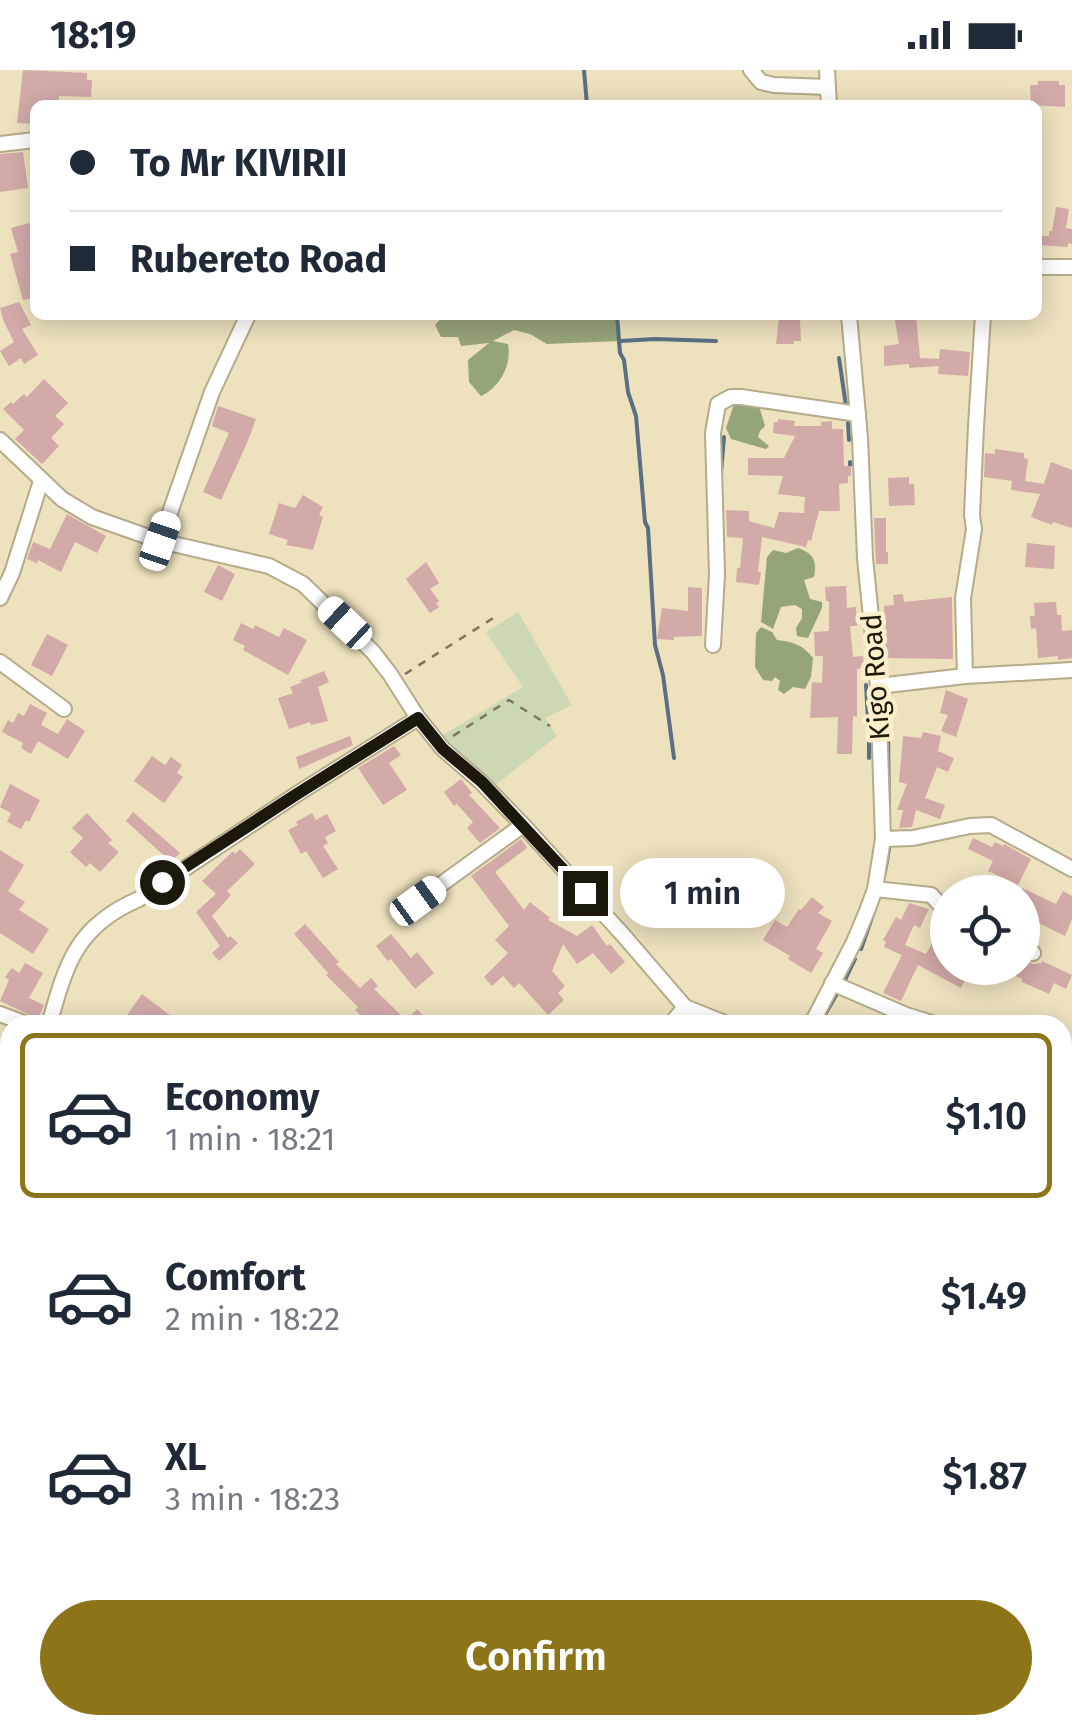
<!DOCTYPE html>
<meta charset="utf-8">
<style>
body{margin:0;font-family:"Fira Sans",sans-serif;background:#f2f2f3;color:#1f2937;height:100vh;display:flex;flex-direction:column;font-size:38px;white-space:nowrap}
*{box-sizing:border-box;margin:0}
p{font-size:32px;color:#747a83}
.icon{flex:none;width:55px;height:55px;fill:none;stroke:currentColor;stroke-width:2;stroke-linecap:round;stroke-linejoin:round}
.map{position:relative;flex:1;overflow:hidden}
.sheet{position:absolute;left:0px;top:945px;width:1072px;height:720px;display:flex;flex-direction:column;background:#fff;border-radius:30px 30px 0 0;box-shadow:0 5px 25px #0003}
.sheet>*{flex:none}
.guide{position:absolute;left:30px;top:30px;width:1012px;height:220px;border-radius:15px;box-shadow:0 5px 25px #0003;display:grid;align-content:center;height:220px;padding:0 40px;background:#fff}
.buttons{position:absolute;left:930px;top:805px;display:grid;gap:20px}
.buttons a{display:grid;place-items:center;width:110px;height:110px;border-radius:50%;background:#fff;box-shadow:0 5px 25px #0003;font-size:50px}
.end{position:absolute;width:45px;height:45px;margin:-22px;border:12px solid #1c180b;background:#fff;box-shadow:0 0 0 5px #fff}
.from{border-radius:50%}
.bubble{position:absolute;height:70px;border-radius:35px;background:#fff;box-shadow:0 5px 25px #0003;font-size:32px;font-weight:600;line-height:70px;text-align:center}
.car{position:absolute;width:30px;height:60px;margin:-30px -15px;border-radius:12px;box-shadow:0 0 8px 2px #0007;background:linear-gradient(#fff 24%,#345 0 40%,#fff 0 76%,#345 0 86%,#fff 0)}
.guide b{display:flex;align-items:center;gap:35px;height:95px;font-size:38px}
.guide b+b{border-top:2px solid #e0e1e3}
.guide i{width:25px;height:25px;background:#1f2937}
ul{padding:18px 0 0;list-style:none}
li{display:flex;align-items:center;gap:30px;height:165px;margin:0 20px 15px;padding:0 20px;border:5px solid transparent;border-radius:15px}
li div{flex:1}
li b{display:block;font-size:38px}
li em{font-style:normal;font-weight:600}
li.on{border-color:#8e7418}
li>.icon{width:90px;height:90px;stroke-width:1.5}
.button{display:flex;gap:20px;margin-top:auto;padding:20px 40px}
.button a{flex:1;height:115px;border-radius:60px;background:#8e7418;color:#fff;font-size:40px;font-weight:600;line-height:115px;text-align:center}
.status{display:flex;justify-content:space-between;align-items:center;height:70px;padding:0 50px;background:#fff;direction:ltr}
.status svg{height:28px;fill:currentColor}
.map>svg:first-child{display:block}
.green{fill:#ccd8b4}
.forest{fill:#96a47a}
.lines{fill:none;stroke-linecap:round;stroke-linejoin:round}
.stream{stroke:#597082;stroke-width:4}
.building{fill:#d2aaa8}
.minor-casing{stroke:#b5aa89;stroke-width:18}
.path{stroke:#7d755e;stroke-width:2.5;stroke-dasharray:8 8;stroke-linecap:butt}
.minor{stroke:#fff;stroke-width:14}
.route{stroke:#1c180b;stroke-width:12}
.labels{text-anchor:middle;stroke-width:9;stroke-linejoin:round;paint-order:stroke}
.street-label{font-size:28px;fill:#1c180b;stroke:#faeecb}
</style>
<div class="status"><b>18:19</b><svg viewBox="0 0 49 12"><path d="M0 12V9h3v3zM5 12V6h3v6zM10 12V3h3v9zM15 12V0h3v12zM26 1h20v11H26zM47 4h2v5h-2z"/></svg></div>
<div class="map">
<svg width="1072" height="1665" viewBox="0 0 1072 1665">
<rect width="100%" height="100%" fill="#ede1be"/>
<polygon class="green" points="518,542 572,635 545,648 557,666 493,717 440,667 523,617 486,562"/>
<g class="forest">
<path d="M444,245H616L618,271L547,274L530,264L514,260L493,271L508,274C512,295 500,317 481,326L469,312L468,290L489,273L461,276L458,267H441L435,255Z"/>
<polygon points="740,332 759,336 765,356 760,361 758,367 769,376 766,379 731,369 726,358 733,337"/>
<path d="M798,478C814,484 817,490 814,507L804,510L810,529L822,532V538L808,568L797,566L796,558L802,548V539L795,535L781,537L773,559L761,552L767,487L773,480L786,483Z"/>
<path d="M761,557L772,562L777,570C794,572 803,575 813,588L811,607L805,619L793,617L784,624L778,620L780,611L775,607L772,611L763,610L755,597L756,563Z"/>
</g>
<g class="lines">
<g class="stream">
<polyline points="584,0 587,35"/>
<polyline points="617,245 620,283 624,290 628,322 636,346 645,452 648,458 655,575 663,605 674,688"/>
<polyline points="620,271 655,269 716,271"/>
<polyline points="839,288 846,336"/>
<polyline points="848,353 849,370"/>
<polyline points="850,392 850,395"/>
<polyline points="721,402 724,367"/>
<polyline points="866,615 868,649"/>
<polyline points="869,658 869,688"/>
<polyline points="888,658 889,756"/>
<polyline points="885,802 890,773"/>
<polyline points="861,879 879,827"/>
<polyline points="845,910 855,889"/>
<polyline points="819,955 838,922"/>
</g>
</g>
<g class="building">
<polygon points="23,0 87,3 87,10 92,10 91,27 59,26 58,35 35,35 33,54 17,53"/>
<polygon points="1038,11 1059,11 1059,15 1065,15 1065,37 1031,35 1030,15 1038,15"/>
<polygon points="23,82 28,118 0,122 0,84"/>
<polygon points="1056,137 1069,139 1066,158 1072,159 1072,174 1068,173 1068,177 1038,175 1038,166 1049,166 1049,161 1052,161"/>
<polygon points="33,152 35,162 35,221 31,222 33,228 23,230 10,184 18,182 11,158"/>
<polygon points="19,232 31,255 22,259 38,285 24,294 21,288 9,296 0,281 14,272 4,252 0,238"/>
<polygon points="894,245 916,245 920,288 939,289 940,279 970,282 968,306 938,304 939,296 909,298 909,294 884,296 884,276 899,274"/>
<polygon points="779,249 800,250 801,271 794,271 794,274 776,274"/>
<polygon points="44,309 68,333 55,346 64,354 51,368 59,376 42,394 15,369 24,360 3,339 11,332 13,334 24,324 27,327"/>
<polygon points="218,336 256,349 247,373 221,430 203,422 229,363 212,356"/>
<polygon points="778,349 795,351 794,356 821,356 821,352 832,351 832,359 843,359 844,396 851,396 851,406 848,406 848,413 839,414 840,441 819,441 811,471 808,470 806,477 762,467 758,502 761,502 759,515 736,512 737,498 740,498 743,468 727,467 726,440 749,441 749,451 774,458 779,442 804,443 805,427 778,424 783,406 748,405 748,388 784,388 795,366 773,363 774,352 778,352"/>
<polygon points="995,379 1024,383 1024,388 1028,389 1025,411 1044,414 1051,392 1072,400 1072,458 1053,452 1052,455 1031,447 1040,424 1011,420 1012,411 984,407 985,383 995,384"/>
<polygon points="909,407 909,414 914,414 915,435 889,436 888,408"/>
<polygon points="303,425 323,437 319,445 323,447 313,480 286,475 288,470 269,464 279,433 295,438"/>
<polygon points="67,444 106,466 97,483 75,472 61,502 38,490 37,493 27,489 33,472 50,479"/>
<polygon points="874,448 886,448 886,482 888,482 888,494 876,494"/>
<polygon points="1027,473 1055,476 1054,499 1025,497"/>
<polygon points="426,492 439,513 430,519 439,531 436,533 439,537 430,543 406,509"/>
<polygon points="218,495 235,504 222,531 204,522"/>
<polygon points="846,516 847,538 856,537 857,556 850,556 853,587 863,586 864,598 857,599 857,647 853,646 852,684 837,684 838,647 810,648 812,612 822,613 823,586 815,586 814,562 829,561 829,531 826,531 825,517"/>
<polygon points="688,517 702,518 702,566 674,567 674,570 657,569 662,538 688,541"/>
<polygon points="903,524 904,532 952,527 953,589 887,588 884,572 884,536 894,535 893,525"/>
<polygon points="1056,532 1057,545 1061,545 1062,561 1072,560 1072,588 1058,590 1058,586 1038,588 1036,558 1031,559 1030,546 1035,546 1034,533"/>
<polygon points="241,553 253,559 255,555 279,567 284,558 307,570 288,605 243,580 245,576 233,570"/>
<polygon points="47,564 68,575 52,606 31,595"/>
<polygon points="324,601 329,612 318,617 328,651 311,655 310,652 289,659 278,628 293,623 290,617 303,612 299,611"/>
<polygon points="946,620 968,629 956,667 941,661 948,645 940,643"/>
<polygon points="30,634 47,643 41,655 58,664 67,649 85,661 68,689 38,671 31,684 21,678 23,673 2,662 8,650 13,653 18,643 24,646"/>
<polygon points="923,662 941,666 938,681 954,688 948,702 937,697 925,728 945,735 940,749 916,740 912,757 899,758 903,740 897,740 907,714 899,712 903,666 921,668"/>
<polygon points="350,666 353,675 299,699 296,687"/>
<polygon points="394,676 401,685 389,693 407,720 383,735 358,698"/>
<polygon points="152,686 165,695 171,687 182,695 177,703 183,707 164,733 134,711"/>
<polygon points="461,709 472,723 469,725 500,758 480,773 467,758 473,752 457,734 454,736 444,722"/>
<polygon points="10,714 40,730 29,752 26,750 21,759 7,752 11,743 0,737"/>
<polygon points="133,742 180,783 171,792 126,751"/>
<polygon points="87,743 112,770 108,773 119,782 100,802 90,793 86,797 70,782 83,768 72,758"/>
<polygon points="312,743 316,750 327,744 336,761 325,767 328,773 323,776 338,799 323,808 306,781 301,784 288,760 298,755 296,752"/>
<polygon points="973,768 992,777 995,772 1003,776 1004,774 1031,789 1018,815 988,801 993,791 968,779"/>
<polygon points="521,769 527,778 495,802 524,840 530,832 550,848 548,850 577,866 592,855 607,876 610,874 625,892 611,904 593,883 577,894 563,874 552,901 565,916 558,923 564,930 548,945 519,913 514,918 503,906 492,916 484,907 508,883 495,870 509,856 471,806"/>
<polygon points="240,779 255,794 227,821 231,825 212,846 228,868 230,866 238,873 219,891 212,883 220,876 196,842 216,824 202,811 233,781 235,784"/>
<polygon points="0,780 24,795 8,821 25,832 19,840 49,859 33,884 0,863"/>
<polygon points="1022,818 1056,834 1063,821 1072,826 1072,849 1065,866 1022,845"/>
<polygon points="812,827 824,837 818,843 832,851 816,879 823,883 811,903 788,889 790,886 763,870 775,850 787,857 799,839 801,840"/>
<polygon points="909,833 929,839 920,858 914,855 905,875 926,884 933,871 948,879 942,894 967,906 961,918 918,895 901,931 883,923 902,885 884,877 886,872 883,870 896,847 901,850"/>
<polygon points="305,854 339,892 336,894 360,918 371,908 378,916 374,919 406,950 417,939 432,955 371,955 355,940 358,937 326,905 328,903 294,864"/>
<polygon points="391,864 411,888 417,882 434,903 415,919 391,889 388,891 376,876"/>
<polygon points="1022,890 1033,894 1041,893 1042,891 1072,905 1066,919 1054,913 1049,924 1022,912 1022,909 999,898 1022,898"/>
<polygon points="25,893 43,903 29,928 44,935 38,949 0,931 9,910 5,907 12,898 19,903"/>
<polygon points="142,924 183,955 140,955 127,945"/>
</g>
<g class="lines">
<g class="minor-casing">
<g id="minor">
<polyline points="751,0 761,12 774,15 828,17"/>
<polyline points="827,0 829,35"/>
<polyline points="0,74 35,70"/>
<polyline points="1038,197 1072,197"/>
<polyline points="0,370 62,429 92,447 160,471 269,496 303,514 373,582 390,604 418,648 443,679 481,712 523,755 624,866 685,937 730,955"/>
<polyline points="160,471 212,322 248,245"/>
<polyline points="0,528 12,503 41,411"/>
<polyline points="713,575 717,504 713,363 718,334 731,327 741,327 858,344"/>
<polyline points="0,592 64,639"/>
<polyline points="965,606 963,528 974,459 972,445 976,356 983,245"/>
<polyline points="878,616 965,606 1072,600"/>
<polyline points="883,769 913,768 970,756 991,755 1072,799"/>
<polyline points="875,819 931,825 948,843"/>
<polyline points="418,831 523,755"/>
<polyline points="1022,878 1033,883"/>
<polyline points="832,913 906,945 939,955"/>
<polyline points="0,944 29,955"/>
<path d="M49,955C66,894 76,856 139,829L297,724L418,648"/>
<polyline points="670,955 685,937"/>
<polyline points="811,955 854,872 867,841 875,819 883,769 878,616 865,488 860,368 849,245"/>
<polyline points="1062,998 1072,1001"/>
<polyline points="0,1259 10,1275"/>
<polyline points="0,1294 10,1285"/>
<polyline points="1062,1367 1072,1367"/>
<polyline points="0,1549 10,1545"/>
<polyline points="1062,1631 1072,1624"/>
<polyline points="137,1665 138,1655"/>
<polyline points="615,1665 617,1655"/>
<polyline points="1019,1665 1028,1655"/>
</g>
</g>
<g class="path">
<polyline points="405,604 498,545"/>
<polyline points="453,666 509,630 550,656"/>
</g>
<use href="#minor" class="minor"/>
</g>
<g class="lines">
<polyline class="route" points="162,812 297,724 418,648 443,679 482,712 585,823"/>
</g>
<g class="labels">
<g class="street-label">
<text transform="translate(875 607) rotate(-94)" y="10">Kigo Road</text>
</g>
</g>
</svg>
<div class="buttons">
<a><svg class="icon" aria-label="locate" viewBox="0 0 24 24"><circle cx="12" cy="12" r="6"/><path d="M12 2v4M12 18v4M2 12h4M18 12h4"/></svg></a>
</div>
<i class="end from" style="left:162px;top:812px"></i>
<i class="end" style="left:585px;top:823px"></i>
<div class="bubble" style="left:620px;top:788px;width:165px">1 min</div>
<i class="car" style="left:160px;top:471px;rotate:19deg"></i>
<i class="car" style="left:345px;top:553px;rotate:313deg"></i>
<i class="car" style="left:418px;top:831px;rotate:54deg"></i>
<div class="guide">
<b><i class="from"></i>To Mr KIVIRII</b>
<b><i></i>Rubereto Road</b>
</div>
<section class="sheet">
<ul>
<li class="on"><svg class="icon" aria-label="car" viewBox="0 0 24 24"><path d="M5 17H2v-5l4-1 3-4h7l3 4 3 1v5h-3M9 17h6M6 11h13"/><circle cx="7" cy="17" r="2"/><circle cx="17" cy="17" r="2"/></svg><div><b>Economy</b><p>1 min · 18:21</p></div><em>$1.10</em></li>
<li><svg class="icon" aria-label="car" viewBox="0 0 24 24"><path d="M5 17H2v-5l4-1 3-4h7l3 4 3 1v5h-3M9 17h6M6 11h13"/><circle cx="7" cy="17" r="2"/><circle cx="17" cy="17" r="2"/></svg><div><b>Comfort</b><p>2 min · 18:22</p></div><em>$1.49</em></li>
<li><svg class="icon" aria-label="car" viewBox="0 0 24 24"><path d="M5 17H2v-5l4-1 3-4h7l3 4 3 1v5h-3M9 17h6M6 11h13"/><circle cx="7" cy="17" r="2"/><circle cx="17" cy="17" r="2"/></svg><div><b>XL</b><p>3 min · 18:23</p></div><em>$1.87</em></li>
</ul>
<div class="button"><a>Confirm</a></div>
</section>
</div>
